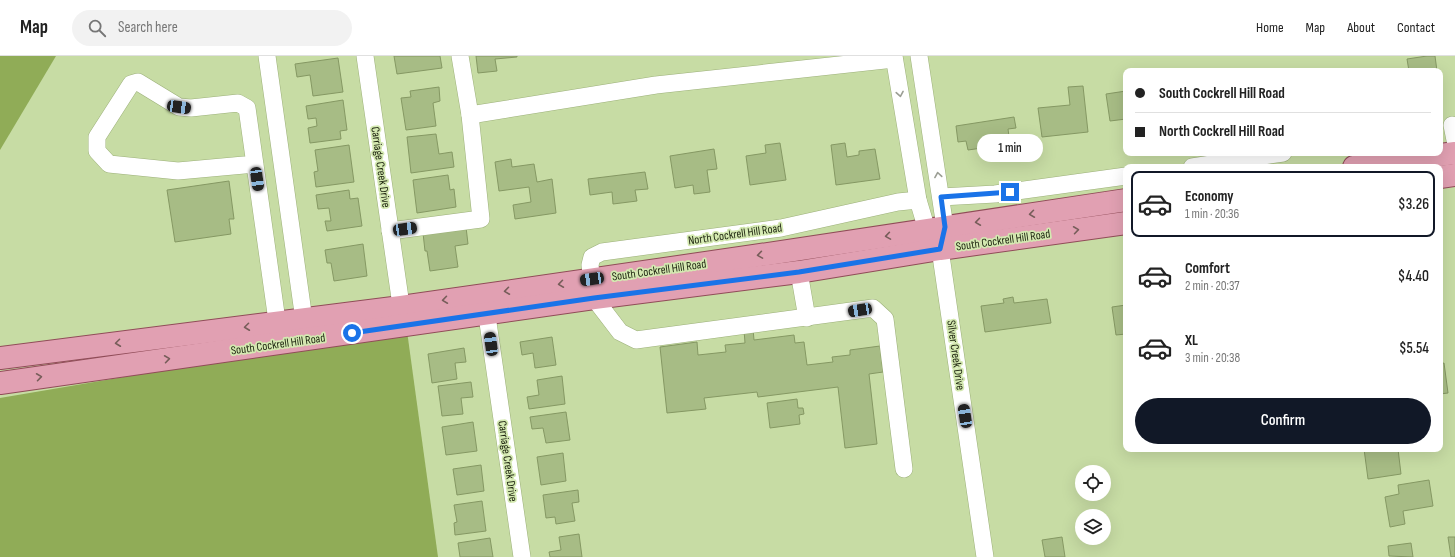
<!DOCTYPE html>
<meta charset="utf-8">
<style>
body{margin:0;font-family:"Sofia Sans Condensed",sans-serif;background:#f2f2f2;color:#222;height:100vh;display:flex;flex-direction:column;font-size:15px;white-space:nowrap}
*{box-sizing:border-box;margin:0}
p{font-size:13px;color:#767676}
.icon{flex:none;width:22px;height:22px;fill:none;stroke:currentColor;stroke-width:2;stroke-linecap:round;stroke-linejoin:round}
.map{position:relative;flex:1;overflow:hidden}
.sheet{position:absolute;left:1123px;top:108px;width:320px;height:288px;display:flex;flex-direction:column;background:#fff;border-radius:8px;box-shadow:0 4px 16px #0002}
.sheet>*{flex:none}
.banner{position:absolute;left:1123px;top:12px;width:320px;height:88px;border-radius:8px;box-shadow:0 4px 16px #0002;display:grid;align-content:center;height:88px;padding:0 12px;background:#fff}
.buttons{position:absolute;left:1075px;top:409px;display:grid;gap:8px}
.buttons a{display:grid;place-items:center;width:36px;height:36px;border-radius:50%;background:#fff;box-shadow:0 4px 16px #0002;font-size:20px}
.end{position:absolute;width:18px;height:18px;margin:-9px;border:5px solid #1a73e8;background:#fff;box-shadow:0 0 0 2px #fff}
.from{border-radius:50%}
.bubble{position:absolute;height:28px;border-radius:14px;background:#fff;box-shadow:0 4px 16px #0002;font-size:13px;font-weight:600;line-height:28px;text-align:center}
.car{position:absolute;width:12px;height:24px;margin:-12px -6px;border-radius:5px;box-shadow:0 0 3px 1px #0007;background:linear-gradient(#222 24%,#8ab4d8 0 40%,#222 0 76%,#8ab4d8 0 86%,#222 0)}
.banner b{display:flex;align-items:center;gap:14px;height:38px;font-size:15px}
.banner b+b{border-top:1px solid #e0e0e0}
.banner i{width:10px;height:10px;background:#222}
ul{padding:7px 0 0;list-style:none}
li{display:flex;align-items:center;gap:12px;height:66px;margin:0 8px 6px;padding:0 4px;border:2px solid transparent;border-radius:8px}
li div{flex:1}
li b{display:block;font-size:15px}
li em{font-style:normal;font-weight:600}
li.active{border-color:#111827}
li>.icon{width:36px;height:36px;stroke-width:1.5}
.action{display:flex;gap:8px;margin-top:auto;padding:8px 12px}
.action a{flex:1;height:46px;border-radius:24px;background:#111827;color:#fff;font-size:16px;font-weight:600;line-height:46px;text-align:center}
header{display:flex;align-items:center;gap:24px;box-sizing:border-box;height:56px;padding:0 20px;background:#fff;border-bottom:1px solid #e0e0e0}
header strong{font-size:19px}
nav{display:flex;gap:22px;margin-inline-start:auto;font-size:14px}
.search{width:280px;height:36px;background:#f2f2f2;display:flex;align-items:center;gap:10px;box-sizing:border-box;padding:0 14px;border-radius:22px;color:#767676;font-size:15px}
.map>svg:first-child{display:block}
.green{fill:#90ac57}
.building{fill:#a7bc85;stroke:#859863}
.lines{fill:none;stroke-linecap:round;stroke-linejoin:round}
.minor-casing{stroke:#9cb079;stroke-width:18}
.major-casing{stroke:#904c58;stroke-width:24}
.minor{stroke:#fff;stroke-width:17}
.major{stroke:#e1a0b2;stroke-width:22}
.oneway{stroke:#9b9e94}
.oneway2{stroke:#775d5a}
.route{stroke:#1a73e8;stroke-width:5}
.labels{text-anchor:middle;stroke-width:3.5;stroke-linejoin:round;paint-order:stroke}
.street-label{font-size:12px;fill:#202712;stroke:#d4e9b1}
</style>
<header>
<strong>Map</strong>
<div class="search"><svg class="icon" aria-label="search" viewBox="0 0 24 24"><circle cx="10" cy="10" r="6"/><path d="M15 15l6 6"/></svg>Search here</div>
<nav><a>Home</a><a>Map</a><a>About</a><a>Contact</a></nav>
</header>
<div class="map">
<svg width="1455" height="501" viewBox="0 0 1455 501">
<rect width="100%" height="100%" fill="#c7dca4"/>
<g class="green">
<polygon points="0,0 56,0 0,94"/>
<polygon points="407,275 438,501 0,501 0,342 318,288"/>
</g>
<g class="building">
<polygon points="394,0 440,0 442,12 397,18"/>
<polygon points="476,0 517,0 517,1 495,3 497,15 478,17"/>
<polygon points="1427,0 1435,0 1437,15 1409,15 1407,3"/>
<polygon points="338,2 343,36 313,40 310,19 297,21 295,8"/>
<polygon points="1083,30 1088,76 1042,81 1038,52 1070,49 1068,31"/>
<polygon points="439,31 440,45 433,47 436,70 406,74 401,42 411,41 410,35"/>
<polygon points="1126,35 1126,63 1110,65 1106,38"/>
<polygon points="343,44 347,74 340,75 341,83 310,87 308,72 317,70 316,62 308,63 306,50"/>
<polygon points="1014,61 1016,72 1008,73 1010,88 968,94 966,85 958,86 956,70"/>
<polygon points="436,78 439,98 452,96 454,111 411,117 407,81"/>
<polygon points="780,87 786,124 750,129 746,100 766,97 765,89"/>
<polygon points="845,87 847,101 859,99 859,95 875,93 880,123 836,129 831,89"/>
<polygon points="349,89 354,126 316,131 314,116 318,115 315,94"/>
<polygon points="714,93 717,113 707,114 710,136 694,138 693,129 675,132 670,100"/>
<polygon points="511,103 512,111 534,108 537,126 552,123 556,157 515,163 513,149 531,146 529,131 499,135 495,106"/>
<polygon points="645,116 648,133 635,134 637,145 613,148 612,136 590,139 588,123"/>
<polygon points="448,119 450,134 454,133 456,151 417,157 413,124"/>
<polygon points="229,125 234,163 229,163 231,178 175,186 167,134"/>
<polygon points="349,134 350,143 358,142 362,170 327,175 325,165 331,165 329,152 318,153 316,139"/>
<polygon points="466,171 468,188 455,190 458,211 430,215 427,195 425,195 423,177"/>
<polygon points="363,188 367,220 334,225 331,207 327,207 325,194"/>
<polygon points="1013,241 1014,247 1047,243 1051,267 985,276 981,250 1004,247 1003,243"/>
<polygon points="1126,249 1126,278 1116,279 1112,251"/>
<polygon points="753,273 754,284 794,279 795,287 804,286 807,309 833,306 832,301 850,299 850,294 880,290 883,316 869,318 877,388 845,392 838,331 758,341 757,336 704,342 706,353 667,357 660,291 697,286 698,299 726,296 725,289 745,287 744,274"/>
<polygon points="552,281 556,309 535,312 533,297 522,299 520,286"/>
<polygon points="464,292 466,306 455,307 457,323 432,327 428,298"/>
<polygon points="1444,307 1448,337 1440,338 1440,308"/>
<polygon points="562,320 565,348 529,353 527,341 539,339 537,324"/>
<polygon points="471,326 473,341 461,342 463,358 442,360 438,330"/>
<polygon points="797,343 798,352 803,352 804,358 799,359 800,368 770,372 767,347"/>
<polygon points="566,356 570,384 546,387 543,372 532,373 530,361"/>
<polygon points="473,366 477,395 446,399 442,371"/>
<polygon points="1364,393 1398,393 1401,418 1368,423"/>
<polygon points="563,397 566,425 541,429 537,401"/>
<polygon points="481,409 484,435 457,439 453,413"/>
<polygon points="1429,424 1433,450 1403,455 1405,468 1390,471 1385,441 1399,438 1398,429"/>
<polygon points="578,434 579,446 572,447 575,465 556,468 555,461 546,462 543,439"/>
<polygon points="482,445 486,475 455,479 454,467 457,466 454,449"/>
<polygon points="579,478 582,501 550,501 549,496 561,494 559,481"/>
<polygon points="1062,481 1065,501 1045,501 1042,484"/>
<polygon points="1448,481 1455,481 1455,501 1451,501"/>
<polygon points="490,482 493,501 460,501 458,487"/>
<polygon points="1411,487 1413,501 1389,500 1388,490"/>
</g>
<g class="lines">
<g class="minor-casing">
<g id="minor">
<polyline points="267,0 304,264"/>
<polyline points="365,0 403,263"/>
<polyline points="894,0 918,144 927,174 933,183"/>
<polyline points="919,0 945,171 940,193 985,501"/>
<polyline points="470,59 656,29 894,3"/>
<polyline points="1452,69 1455,84"/>
<polyline points="255,108 178,115 109,108 97,95 97,81 131,28 138,26 179,51 191,52 238,47 247,52 279,279"/>
<polyline points="1192,111 1283,97"/>
<polyline points="941,141 995,138 1126,120"/>
<polyline points="390,175 481,163 470,59 460,0"/>
<polyline points="799,216 807,262"/>
<polyline points="485,246 522,501"/>
<polyline points="904,413 885,263 873,252 636,284 620,276 594,242 590,209 592,201 602,196 781,172 898,146 918,144"/>
</g>
</g>
<g class="major-casing">
<g id="major">
<polyline points="1354,111 1455,97"/>
<polyline points="1440,121 1455,119"/>
<polyline points="0,302 401,251 754,200 1126,144"/>
<polyline points="0,327 594,242 799,216 940,193 1126,167"/>
</g>
</g>
<use href="#minor" class="minor"/>
<use href="#major" class="major"/>
</g>
<defs><path id="oneway-chevron" d="M-2-3.5L2.5 0L-2 3.5" fill="none" stroke-width="1.6" stroke-linecap="round" stroke-linejoin="round"/></defs>
<g class="oneway">
<use href="#oneway-chevron" transform="translate(900 38) rotate(80)"/>
<use href="#oneway-chevron" transform="translate(938 119) rotate(-99)"/>
</g>
<g class="oneway2">
<use href="#oneway-chevron" transform="translate(1032 158) rotate(172)"/>
<use href="#oneway-chevron" transform="translate(978 166) rotate(172)"/>
<use href="#oneway-chevron" transform="translate(1076 174) rotate(-8)"/>
<use href="#oneway-chevron" transform="translate(888 180) rotate(171)"/>
<use href="#oneway-chevron" transform="translate(760 199) rotate(171)"/>
<use href="#oneway-chevron" transform="translate(561 228) rotate(172)"/>
<use href="#oneway-chevron" transform="translate(507 235) rotate(172)"/>
<use href="#oneway-chevron" transform="translate(445 244) rotate(172)"/>
<use href="#oneway-chevron" transform="translate(247 271) rotate(173)"/>
<use href="#oneway-chevron" transform="translate(118 287) rotate(173)"/>
<use href="#oneway-chevron" transform="translate(167 303) rotate(-8)"/>
<use href="#oneway-chevron" transform="translate(39 321) rotate(-8)"/>
</g>
<g class="lines">
<polyline class="route" points="352,277 594,242 799,216 940,193 945,171 941,141 1010,136"/>
</g>
<g class="labels">
<g class="street-label">
<text transform="translate(381 111) rotate(82)" y="4">Carriage Creek Drive</text>
<text transform="translate(735 178) rotate(-8)" y="4">North Cockrell Hill Road</text>
<text transform="translate(1003 184) rotate(-8)" y="4">South Cockrell Hill Road</text>
<text transform="translate(659 214) rotate(-8)" y="4">South Cockrell Hill Road</text>
<text transform="translate(278 288) rotate(-8)" y="4">South Cockrell Hill Road</text>
<text transform="translate(956 299) rotate(82)" y="4">Silver Creek Drive</text>
<text transform="translate(508 405) rotate(82)" y="4">Carriage Creek Drive</text>
</g>
</g>
</svg>
<div class="buttons">
<a><svg class="icon" aria-label="locate" viewBox="0 0 24 24"><circle cx="12" cy="12" r="6"/><path d="M12 2v4M12 18v4M2 12h4M18 12h4"/></svg></a>
<a><svg class="icon" aria-label="layers" viewBox="0 0 24 24"><path d="M12 4l9 5-9 5-9-5zM3 14l9 5 9-5"/></svg></a>
</div>
<i class="end from" style="left:352px;top:277px"></i>
<i class="end" style="left:1010px;top:136px"></i>
<div class="bubble" style="left:977px;top:78px;width:66px">1 min</div>
<i class="car" style="left:179px;top:51px;rotate:98deg"></i>
<i class="car" style="left:257px;top:123px;rotate:172deg"></i>
<i class="car" style="left:405px;top:173px;rotate:82deg"></i>
<i class="car" style="left:592px;top:223px;rotate:262deg"></i>
<i class="car" style="left:860px;top:254px;rotate:261deg"></i>
<i class="car" style="left:491px;top:288px;rotate:352deg"></i>
<i class="car" style="left:965px;top:360px;rotate:351deg"></i>
<div class="banner">
<b><i class="from"></i>South Cockrell Hill Road</b>
<b><i></i>North Cockrell Hill Road</b>
</div>
<section class="sheet">
<ul>
<li class="active"><svg class="icon" aria-label="car" viewBox="0 0 24 24"><path d="M5 17H2v-5l4-1 3-4h7l3 4 3 1v5h-3M9 17h6M6 11h13"/><circle cx="7" cy="17" r="2"/><circle cx="17" cy="17" r="2"/></svg><div><b>Economy</b><p>1 min · 20:36</p></div><em>$3.26</em></li>
<li><svg class="icon" aria-label="car" viewBox="0 0 24 24"><path d="M5 17H2v-5l4-1 3-4h7l3 4 3 1v5h-3M9 17h6M6 11h13"/><circle cx="7" cy="17" r="2"/><circle cx="17" cy="17" r="2"/></svg><div><b>Comfort</b><p>2 min · 20:37</p></div><em>$4.40</em></li>
<li><svg class="icon" aria-label="car" viewBox="0 0 24 24"><path d="M5 17H2v-5l4-1 3-4h7l3 4 3 1v5h-3M9 17h6M6 11h13"/><circle cx="7" cy="17" r="2"/><circle cx="17" cy="17" r="2"/></svg><div><b>XL</b><p>3 min · 20:38</p></div><em>$5.54</em></li>
</ul>
<div class="action"><a>Confirm</a></div>
</section>
</div>
